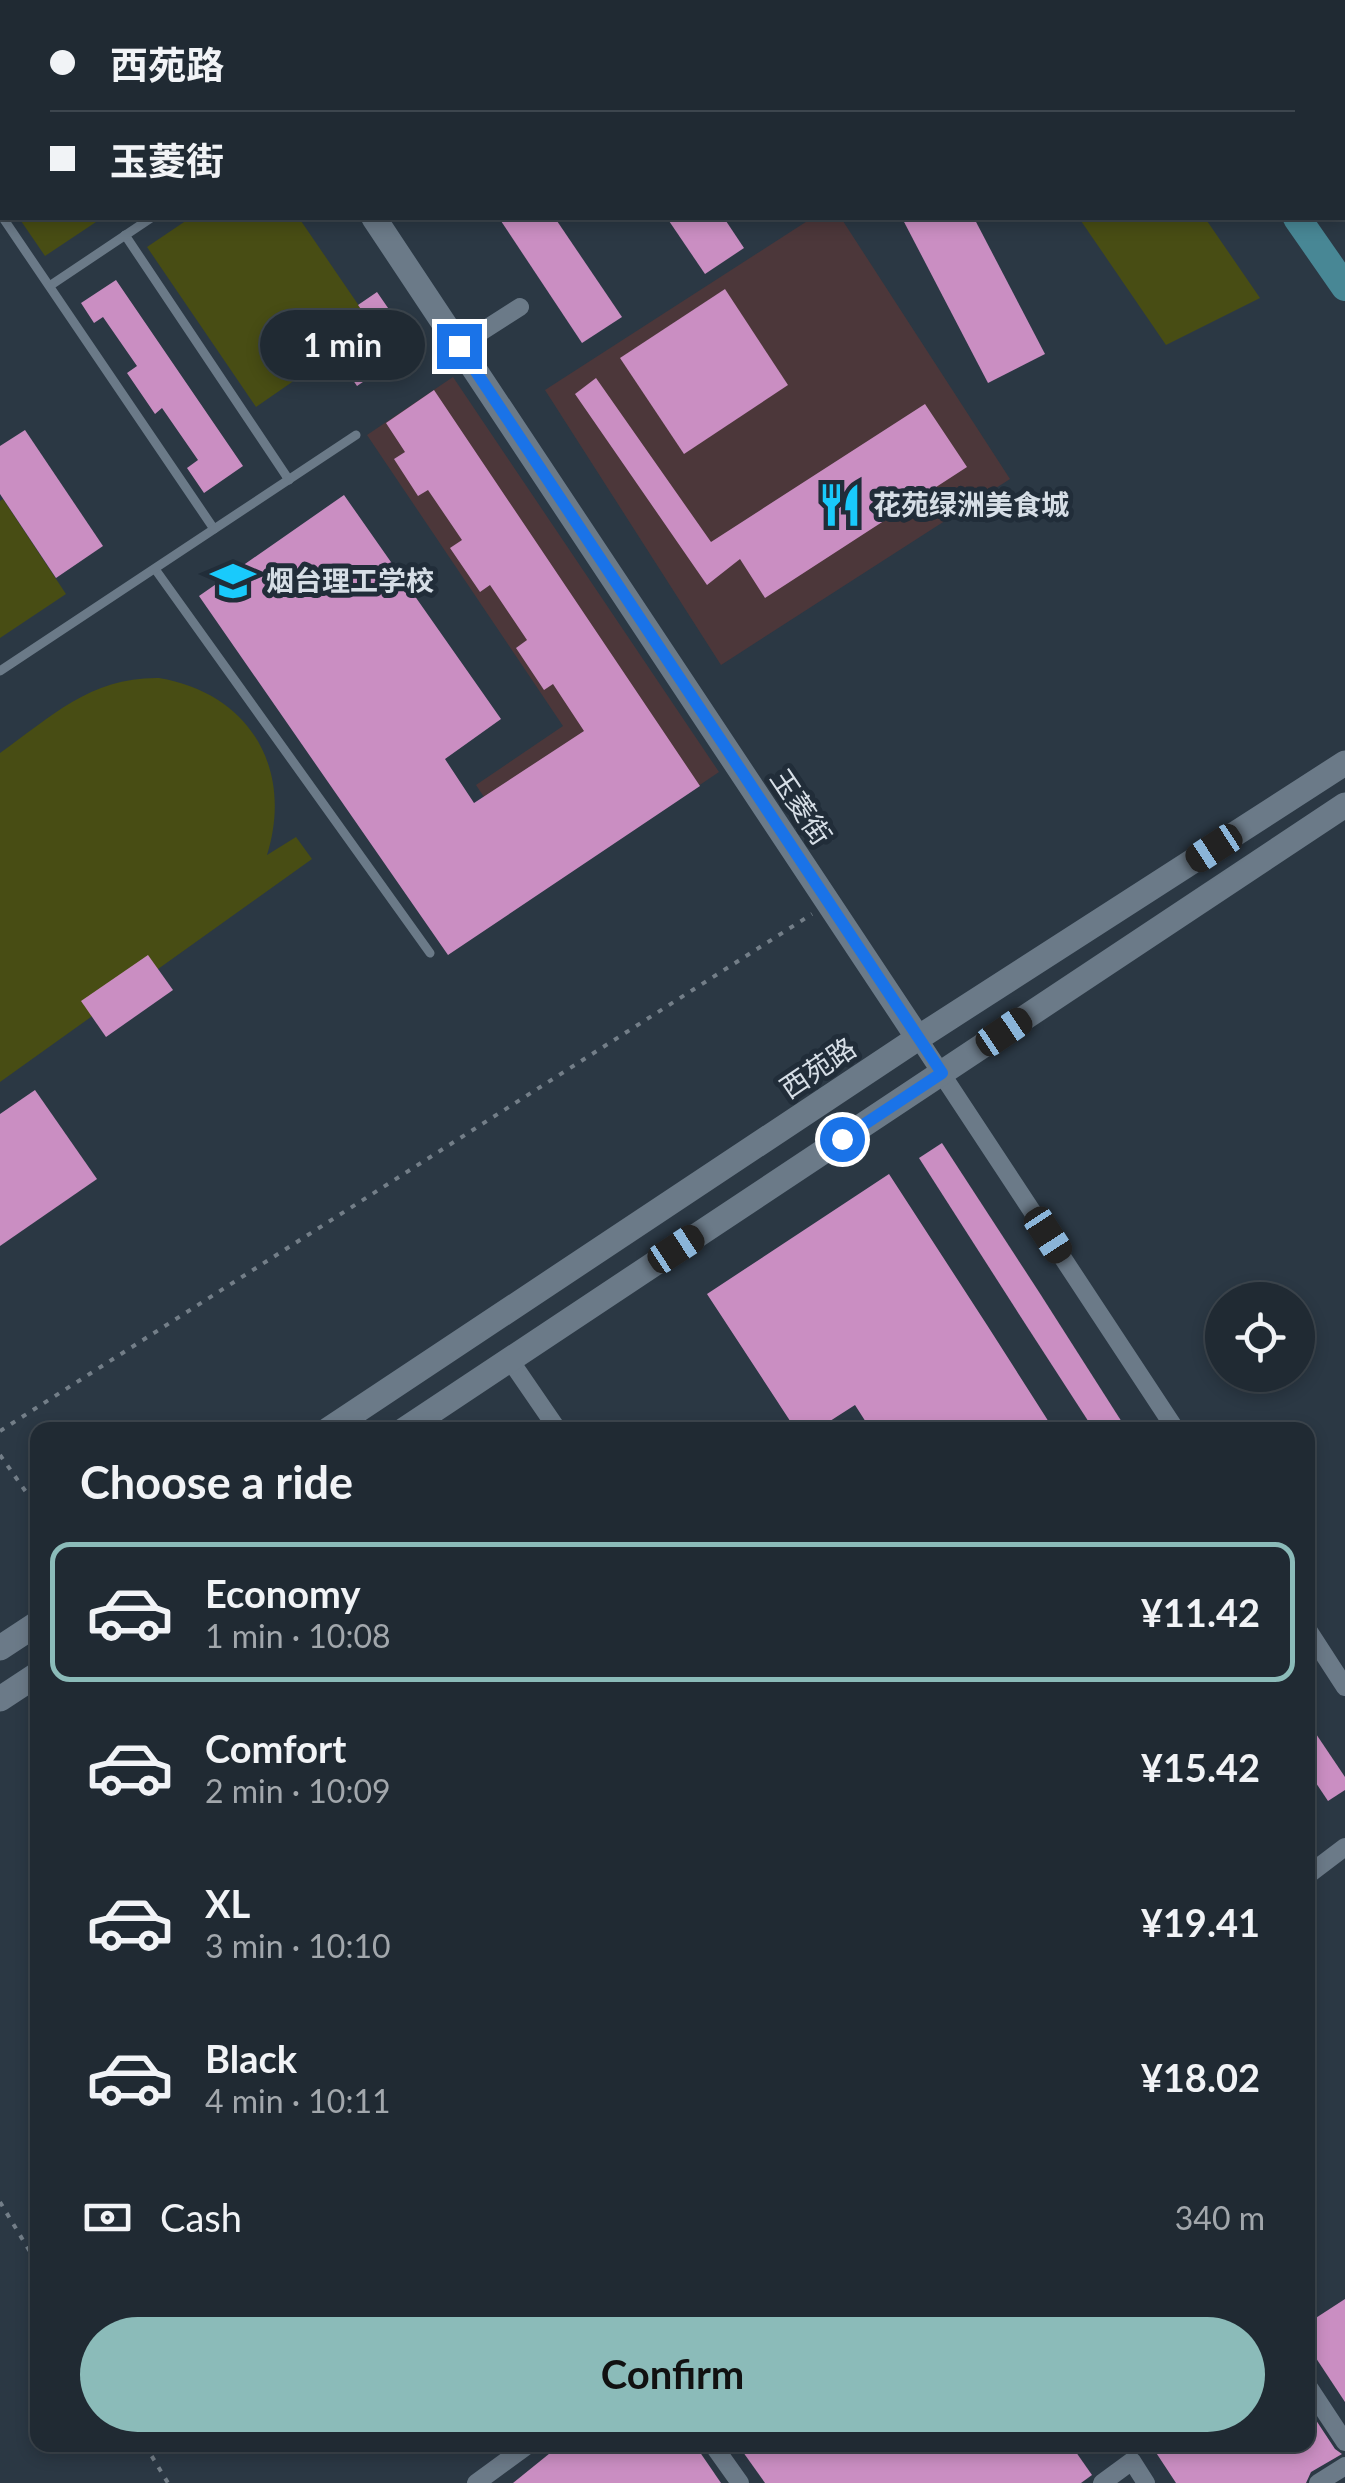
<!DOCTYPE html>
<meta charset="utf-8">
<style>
body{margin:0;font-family:Lato,"Noto Sans SC",sans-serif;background:#2d363f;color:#f1f3f6;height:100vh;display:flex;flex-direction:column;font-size:38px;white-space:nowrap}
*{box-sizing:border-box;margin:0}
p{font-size:32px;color:#a2a7ac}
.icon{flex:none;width:55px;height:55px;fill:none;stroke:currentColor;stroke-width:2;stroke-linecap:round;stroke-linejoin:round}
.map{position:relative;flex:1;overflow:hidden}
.side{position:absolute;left:30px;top:1422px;width:1285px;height:1030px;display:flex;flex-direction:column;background:#202a33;border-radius:20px;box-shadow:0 5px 15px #0003,0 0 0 2px #3d464e}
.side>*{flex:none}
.top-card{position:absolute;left:0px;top:0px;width:1345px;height:220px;box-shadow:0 5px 15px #0003,0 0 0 2px #3d464e;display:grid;align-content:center;height:220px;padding:0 50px;background:#202a33}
.buttons{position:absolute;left:1205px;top:1282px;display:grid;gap:20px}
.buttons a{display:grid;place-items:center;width:110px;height:110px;border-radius:50%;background:#202a33;box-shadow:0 5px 15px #0003,0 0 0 2px #3d464e;font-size:50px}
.end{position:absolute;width:45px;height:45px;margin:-22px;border:12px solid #1a73e8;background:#fff;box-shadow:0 0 0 5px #fff}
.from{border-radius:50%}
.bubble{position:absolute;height:70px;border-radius:35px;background:#202a33;box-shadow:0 5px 15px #0003,0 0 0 2px #3d464e;font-size:32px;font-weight:700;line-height:70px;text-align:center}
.car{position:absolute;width:30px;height:60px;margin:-30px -15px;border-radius:12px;box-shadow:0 0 8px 2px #0007;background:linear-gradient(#222 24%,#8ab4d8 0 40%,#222 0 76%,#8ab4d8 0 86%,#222 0)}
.top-card b{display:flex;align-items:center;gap:35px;height:95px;font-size:38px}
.top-card b+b{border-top:2px solid #3d464e}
.top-card i{width:25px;height:25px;background:#f1f3f6}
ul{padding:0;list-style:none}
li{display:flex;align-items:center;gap:30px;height:140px;margin:0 20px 15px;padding:0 30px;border:5px solid transparent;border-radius:20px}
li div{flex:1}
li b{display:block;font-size:38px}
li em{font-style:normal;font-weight:700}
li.current{border-color:#8bbbb9}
li>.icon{width:90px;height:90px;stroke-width:1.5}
h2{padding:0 50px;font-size:45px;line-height:120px}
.pay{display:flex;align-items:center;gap:25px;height:110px;padding:0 50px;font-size:38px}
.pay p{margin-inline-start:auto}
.button{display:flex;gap:20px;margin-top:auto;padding:20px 50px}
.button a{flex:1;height:115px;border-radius:60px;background:#8bbbb9;color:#111;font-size:40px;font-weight:700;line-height:115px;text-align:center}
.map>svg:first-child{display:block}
.commercial{fill:#4c373a}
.green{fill:#484d14}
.building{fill:#ca8ec2}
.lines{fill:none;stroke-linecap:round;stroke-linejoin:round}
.path{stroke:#737e88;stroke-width:4;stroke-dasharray:5 8;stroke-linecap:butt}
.lane{stroke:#6b7a88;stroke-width:9}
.street{stroke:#6b7a88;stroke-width:18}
.secondary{stroke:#6b7a88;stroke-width:25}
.primary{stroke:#488795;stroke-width:28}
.route{stroke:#1a73e8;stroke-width:12}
.labels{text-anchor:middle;stroke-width:10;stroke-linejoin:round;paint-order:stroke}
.poi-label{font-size:28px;font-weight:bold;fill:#d6dee6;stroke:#212d39;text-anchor:start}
.street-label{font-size:28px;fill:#d6dee6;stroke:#212d39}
</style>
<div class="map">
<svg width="1345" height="2483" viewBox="0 0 1345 2483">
<rect width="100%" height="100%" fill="#2b3844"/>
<g class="commercial">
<polygon points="812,218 841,218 1010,479 721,665 545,390"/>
<polygon points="453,377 719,772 545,889 476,785 563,726 367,435"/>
</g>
<g class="green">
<polygon points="19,218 102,218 45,256"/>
<polygon points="190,218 299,218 381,338 342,364 334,353 256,407 147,247"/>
<polygon points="1079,218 1205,218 1260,298 1166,345"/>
<polygon points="3,499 66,594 0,638 0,501"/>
<path d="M159,678C249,693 294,768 267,855L296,837L312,859L0,1082V753C52,716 91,677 159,678Z"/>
</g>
<g class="building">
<polygon points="499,218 555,218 622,317 582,343"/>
<polygon points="667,218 724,218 744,248 705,274"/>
<polygon points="902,218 974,218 1045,354 988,383"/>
<polygon points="116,280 243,466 204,493 187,468 198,460 162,408 155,414 127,373 137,366 103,317 94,323 81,303"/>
<polygon points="725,289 788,385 684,454 620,358"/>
<polygon points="377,292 415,347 357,386 342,364 381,338 358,305"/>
<polygon points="596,378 711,542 925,404 967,467 765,598 740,559 707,585 575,394"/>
<polygon points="434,390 700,786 448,955 199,596 344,495 501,719 445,759 474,803 584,731 553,684 544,690 516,648 527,640 490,585 480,592 450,548 462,540 428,490 418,496 394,459 405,452 386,423"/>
<polygon points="25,430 103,546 56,578 0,494 0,446"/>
<polygon points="148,955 173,990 106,1037 81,1001"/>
<polygon points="35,1090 97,1179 0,1246 0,1114"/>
<polygon points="942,1143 1039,1292 1127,1430 1094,1430 1026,1325 919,1158"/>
<polygon points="889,1174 987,1325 1054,1430 871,1430 855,1405 816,1430 796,1430 707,1294"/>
<polygon points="1308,1722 1345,1777 1345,1790 1328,1801 1308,1771"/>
<polygon points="1345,2299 1345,2402 1308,2346 1308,2323"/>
<polygon points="1308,2408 1335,2449 1342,2454 1311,2472 1306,2483 1176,2483 1151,2445 1308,2445"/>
<polygon points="560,2445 695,2445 721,2483 513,2483"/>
<polygon points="738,2445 1071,2445 1092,2475 1081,2483 765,2483"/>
</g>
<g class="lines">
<g class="path">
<polyline points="0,1431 812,914"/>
<polyline points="0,1455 38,1509"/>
<polyline points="0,2202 38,2265"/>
<polyline points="145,2445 168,2483"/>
</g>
<g class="lane">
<polyline points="0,133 2,131"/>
<polyline points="3,218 214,529"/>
<polyline points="125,235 289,480"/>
<polyline points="51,285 151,218"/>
<polyline points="155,569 430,953"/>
<polyline points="0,671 356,435"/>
</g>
<g class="street">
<polyline points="141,2 145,0"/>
<polyline points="0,95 2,94"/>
<polyline points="459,346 520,307"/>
<polyline points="918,1038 1176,1430"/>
<polyline points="510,1360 558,1430"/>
<polyline points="1308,1630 1345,1687"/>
<polyline points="1308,1875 1345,1847"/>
<polyline points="1308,2386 1345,2442"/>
<polyline points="713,2445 740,2483"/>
<polyline points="476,2483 528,2445"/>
<polyline points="1102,2483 1132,2461 1146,2483"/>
<polyline points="1318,2483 1345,2466"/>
</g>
<g class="secondary">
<polyline points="229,0 231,2"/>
<polyline points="374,218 918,1038"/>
<polyline points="328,1430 918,1038 1345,763"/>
<polyline points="404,1430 1345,805"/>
<polyline points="0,1648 38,1623"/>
<polyline points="0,1699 38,1674"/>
</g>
<g class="primary">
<polyline points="1146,0 1148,2"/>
<polyline points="1210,0 1212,2"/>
<polyline points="1342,190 1345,194"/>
<polyline points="1297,218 1345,287"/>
</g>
</g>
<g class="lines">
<polyline class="route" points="459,346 942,1073 842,1139"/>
</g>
<defs>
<g id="restaurant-bare" transform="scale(3.45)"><path d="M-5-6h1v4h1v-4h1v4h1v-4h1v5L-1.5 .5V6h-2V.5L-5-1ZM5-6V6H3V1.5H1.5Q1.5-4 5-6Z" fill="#19cafc" stroke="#212d39" stroke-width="2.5" paint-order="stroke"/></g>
<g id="school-bare" transform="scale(3.45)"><path d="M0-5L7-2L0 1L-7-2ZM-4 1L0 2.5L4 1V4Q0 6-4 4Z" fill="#19cafc" stroke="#212d39" stroke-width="2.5" paint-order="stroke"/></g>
</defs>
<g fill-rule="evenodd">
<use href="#restaurant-bare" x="840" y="505"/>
<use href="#school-bare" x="233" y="581"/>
</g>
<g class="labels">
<g class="poi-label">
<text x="873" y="515">花苑绿洲美食城</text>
<text x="266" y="591">烟台理工学校</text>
</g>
<g class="street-label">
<text transform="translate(801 807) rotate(56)" y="10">玉菱街</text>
<text transform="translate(818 1068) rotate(-34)" y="10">西苑路</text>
</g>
</g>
</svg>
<div class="buttons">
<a><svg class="icon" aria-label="locate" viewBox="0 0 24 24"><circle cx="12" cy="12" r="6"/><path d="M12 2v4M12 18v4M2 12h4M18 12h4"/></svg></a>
</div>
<i class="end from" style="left:842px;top:1139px"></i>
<i class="end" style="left:459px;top:346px"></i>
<div class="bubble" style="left:260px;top:310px;width:165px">1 min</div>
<i class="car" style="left:1214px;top:848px;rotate:237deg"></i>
<i class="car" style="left:1004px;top:1032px;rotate:56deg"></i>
<i class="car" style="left:1048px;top:1235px;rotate:147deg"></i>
<i class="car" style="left:676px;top:1249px;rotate:57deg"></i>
<div class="top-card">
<b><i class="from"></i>西苑路</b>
<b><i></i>玉菱街</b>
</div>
<section class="side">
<h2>Choose a ride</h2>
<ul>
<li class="current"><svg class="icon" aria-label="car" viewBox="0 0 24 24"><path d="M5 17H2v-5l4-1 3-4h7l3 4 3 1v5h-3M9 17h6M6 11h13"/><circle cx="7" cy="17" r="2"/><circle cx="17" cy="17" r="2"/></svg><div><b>Economy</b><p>1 min · 10:08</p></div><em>¥11.42</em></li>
<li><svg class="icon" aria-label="car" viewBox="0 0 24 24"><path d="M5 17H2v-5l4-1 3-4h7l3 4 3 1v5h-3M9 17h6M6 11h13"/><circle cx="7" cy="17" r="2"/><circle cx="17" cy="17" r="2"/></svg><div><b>Comfort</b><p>2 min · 10:09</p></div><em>¥15.42</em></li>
<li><svg class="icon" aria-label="car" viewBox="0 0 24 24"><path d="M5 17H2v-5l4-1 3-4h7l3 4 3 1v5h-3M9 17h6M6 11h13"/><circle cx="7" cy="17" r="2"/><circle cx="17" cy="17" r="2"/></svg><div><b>XL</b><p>3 min · 10:10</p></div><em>¥19.41</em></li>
<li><svg class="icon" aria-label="car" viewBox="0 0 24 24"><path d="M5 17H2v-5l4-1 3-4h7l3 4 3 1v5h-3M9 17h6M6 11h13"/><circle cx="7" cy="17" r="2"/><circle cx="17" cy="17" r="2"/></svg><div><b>Black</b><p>4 min · 10:11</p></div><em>¥18.02</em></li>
</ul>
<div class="pay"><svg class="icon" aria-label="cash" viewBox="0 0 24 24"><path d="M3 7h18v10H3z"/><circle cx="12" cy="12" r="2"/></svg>Cash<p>340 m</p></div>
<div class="button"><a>Confirm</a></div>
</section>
</div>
